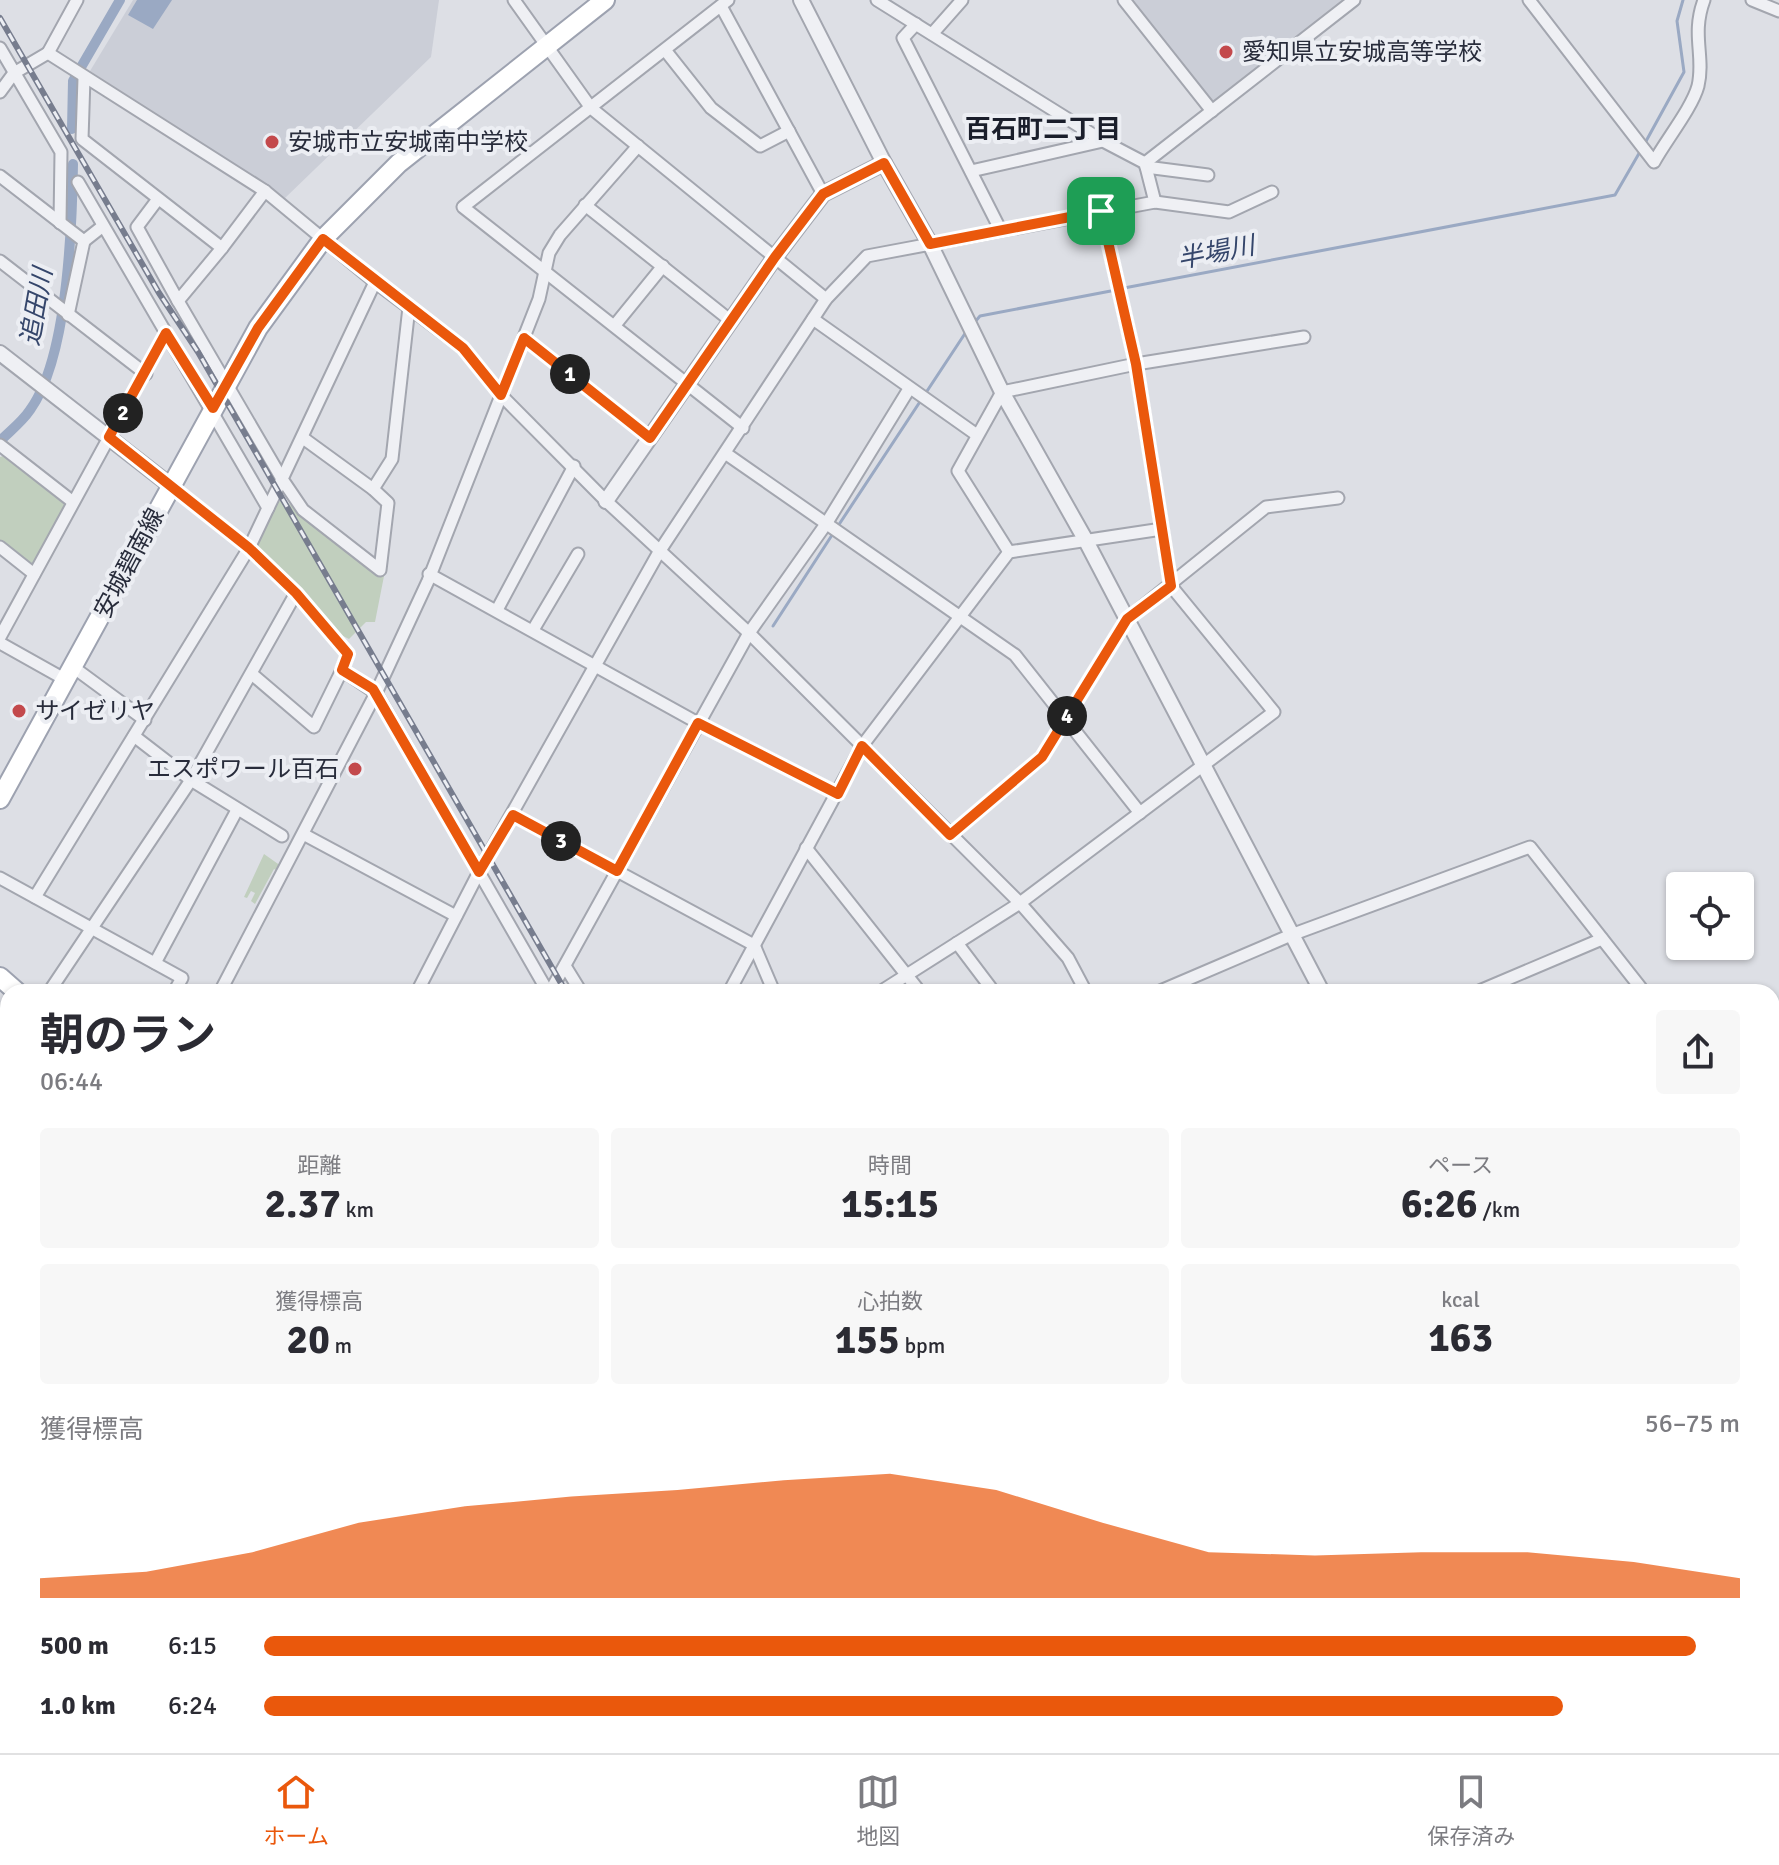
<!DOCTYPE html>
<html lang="ja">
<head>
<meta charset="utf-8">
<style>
	body { margin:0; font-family:Signika,"Noto Sans JP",sans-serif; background:#f7f7f7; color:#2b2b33; height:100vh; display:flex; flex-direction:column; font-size:30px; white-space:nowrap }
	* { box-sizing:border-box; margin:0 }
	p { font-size:26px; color:#7c7c81 }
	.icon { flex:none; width:44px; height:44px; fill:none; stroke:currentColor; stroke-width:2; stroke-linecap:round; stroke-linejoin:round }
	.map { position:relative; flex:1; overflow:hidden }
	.panel { position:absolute; left:0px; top:984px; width:1780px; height:770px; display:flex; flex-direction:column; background:#fff; border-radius:24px 24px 0 0; box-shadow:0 2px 6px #0004 }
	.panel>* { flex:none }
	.buttons { position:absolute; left:1666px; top:872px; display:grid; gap:16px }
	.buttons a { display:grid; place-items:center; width:88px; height:88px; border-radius:8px; background:#fff; box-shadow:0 2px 6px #0004; font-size:40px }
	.pin { position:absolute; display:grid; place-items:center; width:68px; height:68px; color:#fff; margin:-34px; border-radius:16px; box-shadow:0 4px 12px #0006 }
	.km { position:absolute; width:40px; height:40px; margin:-20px; border-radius:50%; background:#222; color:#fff; font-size:22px; line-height:40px; text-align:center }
	.round { display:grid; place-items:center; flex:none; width:84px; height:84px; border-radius:8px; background:#f7f7f7 }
	.head { display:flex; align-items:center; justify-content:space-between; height:136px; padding:0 40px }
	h1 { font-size:44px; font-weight:700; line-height:60px }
	.stats { display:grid; grid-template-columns:repeat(3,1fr); gap:12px; height:136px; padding:8px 40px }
	.stats div { display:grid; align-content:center; border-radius:8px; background:#f7f7f7; text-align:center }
	.stats b { font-size:40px; font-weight:700 }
	.stats small { font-size:22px; font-weight:400 }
	.stats p { font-size:22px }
	.chart { height:224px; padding:16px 40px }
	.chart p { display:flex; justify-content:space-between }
	.chart svg { width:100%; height:144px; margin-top:8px; fill:#ea580c; opacity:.7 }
	ul { padding:0 40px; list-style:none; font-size:26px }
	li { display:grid; grid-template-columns:128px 96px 1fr; align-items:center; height:60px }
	li i { height:20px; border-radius:10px; background:#ea580c }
	.dock { display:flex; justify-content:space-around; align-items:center; height:112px; border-top:2px solid #e1e1e2; background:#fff; font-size:22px; color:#7c7c81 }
	.dock a { display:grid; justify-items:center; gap:4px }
	.dock .selected { color:#ea580c }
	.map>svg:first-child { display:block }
	.built { fill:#cbced7 }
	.green { fill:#c1cfbe }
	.water { fill:#9aa9c3 }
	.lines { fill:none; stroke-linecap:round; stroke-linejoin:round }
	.stream { stroke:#9aa9c3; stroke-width:3 }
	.canal { stroke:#9aa9c3; stroke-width:10 }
	.river { stroke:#9aa9c3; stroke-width:18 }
	.pedestrian-casing { stroke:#a3a6af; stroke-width:12 }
	.minor-casing { stroke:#a3a6af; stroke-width:15 }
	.tertiary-casing { stroke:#a3a6af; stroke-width:18 }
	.primary-casing { stroke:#9da2b0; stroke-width:22 }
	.pedestrian { stroke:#eff0f4; stroke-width:8 }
	.minor { stroke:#eff0f4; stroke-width:11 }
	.tertiary { stroke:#eff0f4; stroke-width:14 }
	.secondary { stroke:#fff; stroke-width:16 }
	.primary { stroke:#fff; stroke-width:18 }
	.rail-casing { stroke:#777d8e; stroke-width:6 }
	.rail { stroke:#eceef3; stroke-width:3; stroke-dasharray:9; stroke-linecap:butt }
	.route-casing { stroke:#fff; stroke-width:16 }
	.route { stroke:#ea580c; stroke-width:10 }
	.poi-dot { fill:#c3494c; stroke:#eceef3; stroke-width:3 }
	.labels { text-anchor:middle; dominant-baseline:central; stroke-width:8; stroke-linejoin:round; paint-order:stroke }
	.poi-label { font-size:24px; fill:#282c3b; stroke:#eceef3; text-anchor:start }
	.street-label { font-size:24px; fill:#282c3b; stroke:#eceef3 }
	.neighbourhood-label { font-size:26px; font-weight:bold; fill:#1a1e2b; stroke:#eceef3 }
	.water-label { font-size:26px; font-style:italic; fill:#35466b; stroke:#eceef3 }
</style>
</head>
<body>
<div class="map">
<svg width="1779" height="1753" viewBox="0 0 1779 1753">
	<rect width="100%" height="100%" fill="#dddfe5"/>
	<g class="built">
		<polygon points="133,0 439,0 431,57 285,198 90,71"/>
		<polygon points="1129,0 1349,0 1215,104"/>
	</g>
	<g class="green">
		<polygon points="6,455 64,501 65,506 34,564 28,564 0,542 0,457"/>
		<polygon points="284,500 384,576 375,622 366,622 349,639 335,632 256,547 277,502"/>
		<polygon points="264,854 281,866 278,871 274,869 255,904 251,901 255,893 251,891 247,898 244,897"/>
		<polygon points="1037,1746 1102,1746 1099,1753 1042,1753"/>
	</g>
	<polygon class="water" points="137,0 172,0 153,29 128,15"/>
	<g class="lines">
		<g class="stream">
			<polyline points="1645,143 1684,72 1677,21 1683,0"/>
			<polyline points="1124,288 1615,195 1641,150"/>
			<polyline points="974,323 980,316 1116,290"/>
			<polyline points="838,526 966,332"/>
			<polyline points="773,626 834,532"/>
		</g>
		<g class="canal">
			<polyline points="72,129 73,81 120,0"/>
			<path d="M0,441C10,431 22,422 30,410C68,358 72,228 73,164"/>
		</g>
		<g class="river">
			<polyline points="1772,1449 1779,1448"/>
			<polyline points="926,1753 931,1746"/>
		</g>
		<defs>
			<polyline id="pedestrian" points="1772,1050 1779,1049"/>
			<g id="minor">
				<polyline points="514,0 591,108 826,299"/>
				<polyline points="728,0 463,207 743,428"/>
				<polyline points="877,0 1103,141 1145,163 1155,202"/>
				<polyline points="1124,0 1212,111"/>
				<path d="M1529,0L1654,162C1666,140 1692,108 1698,86C1705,56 1691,35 1704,0"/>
				<polyline points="1752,0 1779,11"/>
				<polyline points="721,6 823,194"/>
				<polyline points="916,24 903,38 1000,229"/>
				<polyline points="932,34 962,0"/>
				<polyline points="0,48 61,152 60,223"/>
				<polyline points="665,50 711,108 760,146 789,131"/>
				<polyline points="48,53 77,0"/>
				<polyline points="84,78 82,139 222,248 178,301 137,227 158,199"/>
				<polyline points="0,92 14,73 48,53 265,191 375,282 463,348 501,395 606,501 749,633 1020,903 1068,958 1086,992"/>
				<polyline points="1145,163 1354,0"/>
				<polyline points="1146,167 1208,175"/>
				<polyline points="971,171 1103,141"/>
				<polyline points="0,176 84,241 68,315"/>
				<polyline points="585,205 731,321"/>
				<polyline points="84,241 103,226"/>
				<polyline points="222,248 265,191"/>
				<polyline points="0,261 146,374"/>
				<polyline points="375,282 282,479 303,510 380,570 388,503 373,489 392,459 409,307"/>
				<polyline points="178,301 282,479 268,508"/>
				<polyline points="813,319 977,435"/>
				<polyline points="615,325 663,266"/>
				<polyline points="524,338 650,438"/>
				<polyline points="303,438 373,489"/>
				<polyline points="0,445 73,502"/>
				<polyline points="725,453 1015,655 1140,813"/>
				<polyline points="0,547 34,574"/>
				<polyline points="1009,552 958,471 1002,392 1136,364 1304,337"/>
				<polyline points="429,574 698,723 838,794"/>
				<polyline points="296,593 348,654 342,670 376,693 548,992"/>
				<polyline points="497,610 574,466"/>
				<polyline points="533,630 578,554"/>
				<polyline points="0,637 166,333"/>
				<polyline points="0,643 66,680"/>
				<polyline points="73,667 145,720"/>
				<polyline points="253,675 314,727 342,670"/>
				<polyline points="134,736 191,780 282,836"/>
				<polyline points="513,815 754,945 774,992"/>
				<polyline points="303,834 456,916"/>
				<polyline points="950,835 1042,757 1127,619 1266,507 1338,498"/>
				<polyline points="806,848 920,992"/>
				<polyline points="0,878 182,978 174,992"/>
				<polyline points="35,897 249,548 268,508 78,182"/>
				<polyline points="957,943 994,992"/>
				<polyline points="155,963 237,810"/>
				<polyline points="565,966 581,992"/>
				<polyline points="49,992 191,780 296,593 249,548 171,486"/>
				<polyline points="220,992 376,693 428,581 539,299 549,253 560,235 638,146"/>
				<polyline points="417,992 479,872 659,552 826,299 867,256 1155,202 1229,212 1272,192"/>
				<polyline points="550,992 749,633 826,524 909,389"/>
				<polyline points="729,992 862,746 1009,552 1162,529"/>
				<polyline points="880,992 1020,903 1274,712 1171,586 1136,364 1101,211"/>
				<polyline points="1158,992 1291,935 1530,847 1644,992"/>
				<polyline points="1477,992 1602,939"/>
				<polyline points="1772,1042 1779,1041"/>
				<polyline points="0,1048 8,1039"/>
				<polyline points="1772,1065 1779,1063"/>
				<polyline points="0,1091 8,1099"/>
				<polyline points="1772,1177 1779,1176"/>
				<polyline points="0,1191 8,1198"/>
				<polyline points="0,1309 8,1295"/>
				<polyline points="0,1378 8,1363"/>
				<polyline points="0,1432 8,1432"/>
				<polyline points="0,1559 8,1570"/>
				<polyline points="1772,1691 1779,1690"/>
				<polyline points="1772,1743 1779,1747"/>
				<polyline points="109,1746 114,1753"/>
				<polyline points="290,1746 294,1753"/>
				<polyline points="476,1746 480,1753"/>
				<polyline points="821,1746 825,1753"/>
				<polyline points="973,1746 977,1753"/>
				<polyline points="1028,1746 1033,1753"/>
				<polyline points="1117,1748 1129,1753"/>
				<polyline points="80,1753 89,1746"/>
				<polyline points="915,1753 920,1746"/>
				<polyline points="940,1753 946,1746"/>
				<polyline points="1518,1753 1520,1746"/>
				<polyline points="1589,1753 1590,1746"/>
			</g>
			<g id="tertiary">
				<polyline points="801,0 884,163 930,244 1002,392 1085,539 1322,992"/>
				<polyline points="0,353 171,486"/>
				<polyline points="606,501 775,257 823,194 884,163"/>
				<polyline points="1718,1746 1721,1753"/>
				<polyline points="327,1753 334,1746"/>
			</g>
			<g id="primary">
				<polyline points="0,799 258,328 323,239 399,163 605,0"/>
				<polyline points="0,977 17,992"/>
				<polyline points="668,1746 672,1753"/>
			</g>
		</defs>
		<use href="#pedestrian" class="pedestrian-casing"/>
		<use href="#minor" class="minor-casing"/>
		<use href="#tertiary" class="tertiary-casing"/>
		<use href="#primary" class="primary-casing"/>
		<use href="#pedestrian" class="pedestrian"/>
		<use href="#minor" class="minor"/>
		<use href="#tertiary" class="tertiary"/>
		<polyline class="secondary" points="1772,1303 1779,1302"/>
		<use href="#primary" class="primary"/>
		<defs>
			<g id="rail">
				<polyline points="0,18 159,293 198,352 566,992"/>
				<polyline points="1005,1746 1009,1753"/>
			</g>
		</defs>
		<use href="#rail" class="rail-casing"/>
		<use href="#rail" class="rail"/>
	</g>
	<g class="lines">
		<defs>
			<polygon id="route" points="884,163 930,244 1101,211 1136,364 1171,586 1127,619 1042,757 950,835 862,746 838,794 698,723 617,871 513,815 479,872 373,689 342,670 348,654 296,593 249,548 109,437 166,333 213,408 258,328 323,239 463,348 501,395 524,338 650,438 775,257 823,194"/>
		</defs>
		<use href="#route" class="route-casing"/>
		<use href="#route" class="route"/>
	</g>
	<g class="poi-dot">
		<circle cx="1226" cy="52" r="8"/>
		<circle cx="272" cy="142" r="8"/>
		<circle cx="19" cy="711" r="8"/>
		<circle cx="355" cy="769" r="8"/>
	</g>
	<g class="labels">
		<g class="poi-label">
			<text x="1242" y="52">愛知県立安城高等学校</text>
			<text x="288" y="142">安城市立安城南中学校</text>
			<text x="35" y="711">サイゼリヤ</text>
			<text x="339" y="769" text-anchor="end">エスポワール百石</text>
		</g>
		<g class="street-label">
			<text transform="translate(129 563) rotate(-62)">安城碧南線</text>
		</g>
		<g class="neighbourhood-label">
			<text x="1043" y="130">百石町二丁目</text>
		</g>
		<g class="water-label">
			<text transform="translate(1216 253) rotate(-11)">半場川</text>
			<text transform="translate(37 307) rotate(-80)">追田川</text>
		</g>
	</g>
</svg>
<div class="buttons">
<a><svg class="icon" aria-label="locate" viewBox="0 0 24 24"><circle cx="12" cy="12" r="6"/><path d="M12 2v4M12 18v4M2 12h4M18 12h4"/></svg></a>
</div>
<div class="pin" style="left:1101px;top:211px;background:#1e9e55"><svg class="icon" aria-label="arrive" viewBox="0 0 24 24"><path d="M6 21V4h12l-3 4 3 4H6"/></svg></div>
<b class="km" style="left:570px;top:374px">1</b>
<b class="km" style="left:123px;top:413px">2</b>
<b class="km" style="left:561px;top:841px">3</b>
<b class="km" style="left:1067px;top:716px">4</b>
<section class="panel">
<div class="head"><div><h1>朝のラン</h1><p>06:44</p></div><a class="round"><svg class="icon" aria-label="share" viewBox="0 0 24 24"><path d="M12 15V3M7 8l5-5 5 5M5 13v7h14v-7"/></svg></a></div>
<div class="stats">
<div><p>距離</p><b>2.37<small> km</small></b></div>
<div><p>時間</p><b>15:15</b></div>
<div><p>ペース</p><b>6:26<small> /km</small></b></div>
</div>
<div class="stats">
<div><p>獲得標高</p><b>20<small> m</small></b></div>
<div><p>心拍数</p><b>155<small> bpm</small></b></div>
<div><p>kcal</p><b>163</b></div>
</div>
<div class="chart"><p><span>獲得標高</span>56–75 m</p>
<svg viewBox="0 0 160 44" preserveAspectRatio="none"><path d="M0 44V38L10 36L20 30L30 21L40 16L50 13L60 11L70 8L80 6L90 11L100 21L110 30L120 31L130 30L140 30L150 33L160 38V44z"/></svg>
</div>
<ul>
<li><b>500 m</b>6:15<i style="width:97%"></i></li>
<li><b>1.0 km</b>6:24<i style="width:88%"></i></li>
</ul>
</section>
</div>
<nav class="dock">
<a class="selected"><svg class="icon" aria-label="home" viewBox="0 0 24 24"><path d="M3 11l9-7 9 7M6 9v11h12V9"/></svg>ホーム</a>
<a><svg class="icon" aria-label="map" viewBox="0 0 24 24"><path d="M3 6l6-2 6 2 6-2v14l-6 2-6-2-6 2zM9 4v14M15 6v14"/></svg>地図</a>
<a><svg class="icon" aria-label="saved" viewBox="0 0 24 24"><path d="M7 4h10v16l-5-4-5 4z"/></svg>保存済み</a>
</nav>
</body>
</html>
